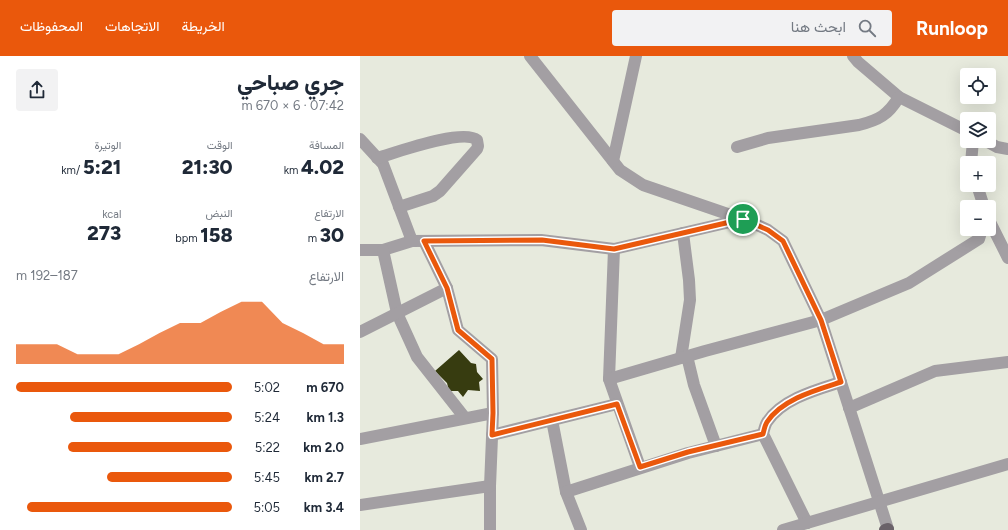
<!DOCTYPE html>
<html lang="ar">
<head>
<meta charset="utf-8">
<style>
	body { margin:0; font-family:Figtree,Vazirmatn,sans-serif; background:#f2f2f3; color:#1f2937; direction:rtl; height:100vh; display:flex; flex-direction:column; font-size:15px; white-space:nowrap }
	* { box-sizing:border-box; margin:0 }
	p { font-size:13px; color:#747a83 }
	.icon { flex:none; width:22px; height:22px; fill:none; stroke:currentColor; stroke-width:2; stroke-linecap:round; stroke-linejoin:round }
	.map { position:relative; flex:1; overflow:hidden; direction:ltr }
	.details { display:flex; flex-direction:column; background:#fff; width:360px }
	.details>* { flex:none }
	.buttons { position:absolute; left:600px; top:12px; display:grid; gap:8px }
	.buttons a { display:grid; place-items:center; width:36px; height:36px; border-radius:4px; background:#fff; box-shadow:0 4px 16px #0002; font-size:20px }
	.pin { position:absolute; display:grid; place-items:center; width:34px; height:34px; color:#fff; margin:-17px; border:2px solid #fff; border-radius:50%; box-shadow:0 1px 4px #0007 }
	.round { display:grid; place-items:center; flex:none; width:42px; height:42px; border-radius:4px; background:#f2f2f3 }
	.summary { display:flex; align-items:center; justify-content:space-between; height:68px; padding:0 16px }
	h1 { font-size:22px; font-weight:800; line-height:30px }
	.figures { display:grid; grid-template-columns:repeat(3,1fr); gap:6px; height:68px; padding:4px 16px }
	.figures div { display:grid; align-content:center }
	.figures b { font-size:20px; font-weight:800 }
	.figures small { font-size:11px; font-weight:400 }
	.figures p { font-size:11px }
	.chart { height:112px; padding:8px 16px }
	.chart p { display:flex; justify-content:space-between }
	.chart svg { width:100%; height:72px; margin-top:4px; fill:#ea580c; opacity:.7 }
	ul { padding:0 16px; list-style:none; font-size:13px }
	li { display:grid; grid-template-columns:64px 48px 1fr; align-items:center; height:30px }
	li i { height:10px; border-radius:5px; background:#ea580c }
	header { display:flex; align-items:center; gap:24px; box-sizing:border-box; height:56px; padding:0 20px; background:#ea580c; color:#fff }
	header strong { font-size:19px }
	nav { display:flex; gap:22px; margin-inline-start:auto; font-size:14px }
	.search { width:280px; height:36px; background:#f2f2f3; display:flex; align-items:center; gap:10px; box-sizing:border-box; padding:0 14px; border-radius:4px; color:#747a83; font-size:15px }
	main { display:flex; flex:1; min-height:0 }
	.map>svg:first-child { display:block }
	.building { fill:#373c10 }
	.lines { fill:none; stroke-linecap:round; stroke-linejoin:round }
	.street { stroke:#a39fa3; stroke-width:12 }
	.primary { stroke:#6a6269; stroke-width:12 }
	.route-casing { stroke:#fff; stroke-width:8 }
	.route { stroke:#ea580c; stroke-width:5 }
</style>
</head>
<body>
<header>
<strong>Runloop</strong>
<div class="search"><svg class="icon" aria-label="search" viewBox="0 0 24 24"><circle cx="10" cy="10" r="6"/><path d="M15 15l6 6"/></svg>ابحث هنا</div>
<nav><a>الخريطة</a><a>الاتجاهات</a><a>المحفوظات</a></nav>
</header>
<main>
<div class="map">
<svg width="648" height="474" viewBox="0 0 648 474">
	<rect width="100%" height="100%" fill="#e7eadd"/>
	<polygon class="building" points="99,294 111,307 116,308 117,316 123,323 119,326 120,335 108,334 103,341 98,335 89,335 87,327 75,315"/>
	<g class="lines">
		<g class="street">
			<polyline points="170,0 260,114 283,129 391,166 408,174 423,185 461,264 528,473"/>
			<polyline points="493,0 498,6 539,41 607,75"/>
			<polyline points="0,83 23,108 52,185"/>
			<polyline points="626,85 637,91 648,93"/>
			<path d="M377,91L408,82L499,69C519,64 528,59 539,41"/>
			<path d="M17,102C35,97 103,72 117,84L118,90L117,93L80,135L73,140L39,151"/>
			<polyline points="253,105 276,0"/>
			<polyline points="611,107 613,85"/>
			<polyline points="617,129 624,151"/>
			<polyline points="629,164 648,202"/>
			<polyline points="64,185 87,232 98,274 132,303 133,357 130,430 130,474"/>
			<polyline points="254,193 249,323 280,411"/>
			<polyline points="0,194 23,194 52,185 181,184 254,193 383,163"/>
			<polyline points="23,194 37,257 57,301 105,362"/>
			<polyline points="0,276 87,232"/>
			<polyline points="327,300 334,329 356,390"/>
			<polyline points="321,302 330,244 329,224 323,177"/>
			<polyline points="249,323 345,295 461,264 549,227 619,183 622,173"/>
			<polyline points="489,352 575,315 648,306"/>
			<polyline points="192,364 206,436 221,474"/>
			<polyline points="132,379 257,348"/>
			<polyline points="0,383 133,357"/>
			<polyline points="206,436 328,397 403,378"/>
			<polyline points="0,449 130,430"/>
			<path d="M447,467L403,378C404,374 405,369 407,366C422,343 456,334 481,326"/>
			<polyline points="423,474 648,408"/>
		</g>
		<polyline class="primary" points="525,474 528,473"/>
	</g>
	<g class="lines">
		<defs>
			<path id="route" d="M383,163L408,174L423,185L461,264L481,326C456,334 422,343 407,366C405,369 404,374 403,378L328,396L280,411L257,348L132,379L133,357L132,303L98,274L87,232L64,185L182,184L254,193Z"/>
		</defs>
		<use href="#route" class="route-casing"/>
		<use href="#route" class="route"/>
	</g>
</svg>
<div class="buttons">
<a><svg class="icon" aria-label="locate" viewBox="0 0 24 24"><circle cx="12" cy="12" r="6"/><path d="M12 2v4M12 18v4M2 12h4M18 12h4"/></svg></a>
<a><svg class="icon" aria-label="layers" viewBox="0 0 24 24"><path d="M12 4l9 5-9 5-9-5zM3 14l9 5 9-5"/></svg></a>
<a>+</a>
<a>−</a>
</div>
<div class="pin" style="left:383px;top:163px;background:#1e9e55"><svg class="icon" aria-label="arrive" viewBox="0 0 24 24"><path d="M6 21V4h12l-3 4 3 4H6"/></svg></div>
</div>
<section class="details">
<div class="summary"><div><h1>جري صباحي</h1><p>07:42 · 6 × 670 m</p></div><a class="round"><svg class="icon" aria-label="share" viewBox="0 0 24 24"><path d="M12 15V3M7 8l5-5 5 5M5 13v7h14v-7"/></svg></a></div>
<div class="figures">
<div><p>المسافة</p><b>4.02<small> km</small></b></div>
<div><p>الوقت</p><b>21:30</b></div>
<div><p>الوتيرة</p><b>5:21<small> /km</small></b></div>
</div>
<div class="figures">
<div><p>الارتفاع</p><b>30<small> m</small></b></div>
<div><p>النبض</p><b>158<small> bpm</small></b></div>
<div><p>kcal</p><b>273</b></div>
</div>
<div class="chart"><p><span>الارتفاع</span>187–192 m</p>
<svg viewBox="0 0 160 44" preserveAspectRatio="none"><path d="M0 44V32L10 32L20 32L30 38L40 38L50 38L60 32L70 25L80 19L90 19L100 12L110 6L120 6L130 19L140 25L150 32L160 32V44z"/></svg>
</div>
<ul>
<li><b>670 m</b>5:02<i style="width:100%"></i></li>
<li><b>1.3 km</b>5:24<i style="width:75%"></i></li>
<li><b>2.0 km</b>5:22<i style="width:76%"></i></li>
<li><b>2.7 km</b>5:45<i style="width:58%"></i></li>
<li><b>3.4 km</b>5:05<i style="width:95%"></i></li>
</ul>
</section>
</main>
</body>
</html>
